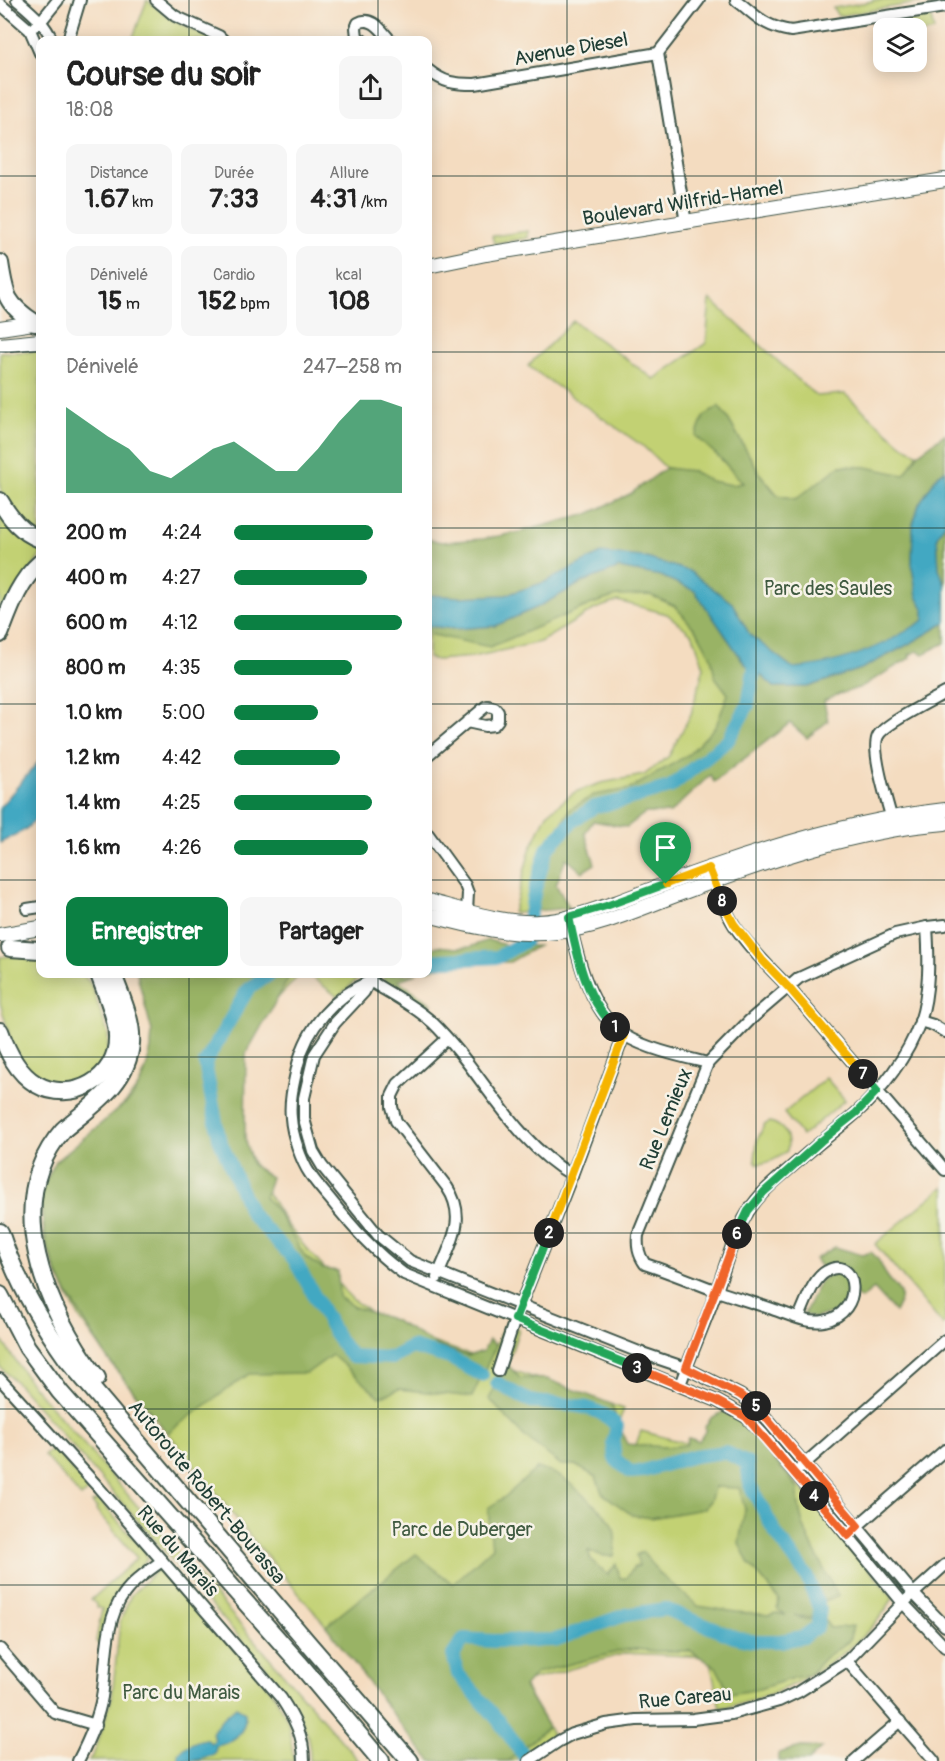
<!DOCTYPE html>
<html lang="fr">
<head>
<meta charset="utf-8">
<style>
	body { margin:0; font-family:Pangolin,sans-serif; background:#f6f6f6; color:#222; height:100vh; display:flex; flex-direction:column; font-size:22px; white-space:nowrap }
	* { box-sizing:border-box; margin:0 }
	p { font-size:20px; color:#767676 }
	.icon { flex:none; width:33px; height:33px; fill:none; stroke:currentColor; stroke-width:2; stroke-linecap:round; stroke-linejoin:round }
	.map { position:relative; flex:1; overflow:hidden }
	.details { position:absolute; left:36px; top:36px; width:396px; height:942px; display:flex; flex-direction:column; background:#fff; border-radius:12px; box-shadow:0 3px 15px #0003 }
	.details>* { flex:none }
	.tools { position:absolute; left:873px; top:18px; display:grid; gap:12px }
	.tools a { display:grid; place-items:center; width:54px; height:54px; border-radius:12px; background:#fff; box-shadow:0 3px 15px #0003; font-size:30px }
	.pin { position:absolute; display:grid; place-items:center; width:51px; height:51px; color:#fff; margin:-62px -26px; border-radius:50% 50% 50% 0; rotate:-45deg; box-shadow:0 0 6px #0007 }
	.pin .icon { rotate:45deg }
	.km { position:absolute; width:30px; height:30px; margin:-15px; border-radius:50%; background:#222; color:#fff; font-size:16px; line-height:30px; text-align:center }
	.round { display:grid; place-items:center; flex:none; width:63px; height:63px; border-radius:12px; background:#f6f6f6 }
	.head { display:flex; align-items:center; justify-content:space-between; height:102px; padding:0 30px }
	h1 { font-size:33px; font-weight:700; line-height:45px }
	.figures { display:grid; grid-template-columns:repeat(3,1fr); gap:9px; height:102px; padding:6px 30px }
	.figures div { display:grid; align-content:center; border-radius:12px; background:#f6f6f6; text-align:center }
	.figures b { font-size:26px; font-weight:700 }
	.figures small { font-size:16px; font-weight:400 }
	.figures p { font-size:16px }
	.chart { height:168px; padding:12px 30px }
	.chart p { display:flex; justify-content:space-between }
	.chart svg { width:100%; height:108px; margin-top:6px; fill:#0b8043; opacity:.7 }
	.cta { display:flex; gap:12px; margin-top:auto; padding:12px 30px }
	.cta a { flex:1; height:69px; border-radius:12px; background:#0b8043; color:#fff; font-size:24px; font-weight:700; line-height:69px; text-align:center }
	.cta a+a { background:#f6f6f6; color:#222 }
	ul { padding:0 30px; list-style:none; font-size:20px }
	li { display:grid; grid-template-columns:96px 72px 1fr; align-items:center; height:45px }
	li i { height:15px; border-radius:8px; background:#0b8043 }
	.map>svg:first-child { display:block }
	.green { fill:#c2d173; stroke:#708754; stroke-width:1.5; fill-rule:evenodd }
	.forest { fill:#99b365; stroke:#5c784c; stroke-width:1.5 }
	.water { fill:#42a8c2; stroke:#30727b; stroke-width:1.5 }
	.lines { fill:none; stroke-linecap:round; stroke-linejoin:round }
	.river { stroke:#42a8c2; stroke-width:14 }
	.minor-casing { stroke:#3f5549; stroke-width:14 }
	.major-casing { stroke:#3f5549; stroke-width:16 }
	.highway-casing { stroke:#3f5549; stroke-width:20 }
	.minor { stroke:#fff; stroke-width:10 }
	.major { stroke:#fff; stroke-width:14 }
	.highway { stroke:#fff; stroke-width:16 }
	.split-1-casing { stroke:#fff; stroke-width:12 }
	.split-2-casing { stroke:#fff; stroke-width:12 }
	.split-3-casing { stroke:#fff; stroke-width:12 }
	.split-4-casing { stroke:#fff; stroke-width:12 }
	.split-5-casing { stroke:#fff; stroke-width:12 }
	.split-6-casing { stroke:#fff; stroke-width:12 }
	.split-7-casing { stroke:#fff; stroke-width:12 }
	.split-8-casing { stroke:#fff; stroke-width:12 }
	.split-9-casing { stroke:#fff; stroke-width:12 }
	.split-1 { stroke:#22a559; stroke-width:8 }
	.split-2 { stroke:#f5b400; stroke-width:8 }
	.split-3 { stroke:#22a559; stroke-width:8 }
	.split-4 { stroke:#f0652b; stroke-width:8 }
	.split-5 { stroke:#f0652b; stroke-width:8 }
	.split-6 { stroke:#f0652b; stroke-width:8 }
	.split-7 { stroke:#22a559; stroke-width:8 }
	.split-8 { stroke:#f5b400; stroke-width:8 }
	.split-9 { stroke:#f5b400; stroke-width:8 }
	.grid { fill:none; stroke:#1f3d34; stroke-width:1.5; stroke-opacity:0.55 }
	.labels { text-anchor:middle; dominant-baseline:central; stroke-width:5; stroke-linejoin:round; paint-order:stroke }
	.street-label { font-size:20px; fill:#1f3d34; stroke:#f7f3e8 }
	.park-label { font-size:20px; fill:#405b41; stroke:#f7f3e8 }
</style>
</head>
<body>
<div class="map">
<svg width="945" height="1761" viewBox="0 0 945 1761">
	<rect width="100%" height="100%" fill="#f7f3e8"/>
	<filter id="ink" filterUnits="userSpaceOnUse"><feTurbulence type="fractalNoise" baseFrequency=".0167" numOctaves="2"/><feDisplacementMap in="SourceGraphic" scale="12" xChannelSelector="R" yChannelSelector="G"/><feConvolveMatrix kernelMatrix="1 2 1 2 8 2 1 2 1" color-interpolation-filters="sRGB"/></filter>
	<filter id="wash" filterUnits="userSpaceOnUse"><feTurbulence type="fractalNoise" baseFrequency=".008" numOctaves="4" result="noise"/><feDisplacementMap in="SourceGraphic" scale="24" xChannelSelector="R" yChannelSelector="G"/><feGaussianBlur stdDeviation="1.35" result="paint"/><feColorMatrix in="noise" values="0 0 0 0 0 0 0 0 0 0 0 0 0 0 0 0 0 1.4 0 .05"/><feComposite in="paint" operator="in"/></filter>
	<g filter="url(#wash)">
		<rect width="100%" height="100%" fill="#f4dcc0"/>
		<g class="green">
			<polygon points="147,0 167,16 189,29 211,37 215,40 132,40"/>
			<polygon points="873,0 922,0 922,2 838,16 833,8 873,1"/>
			<polygon points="929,16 931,17 934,31 920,34 920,32 917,32 916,28 910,28 908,19"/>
			<polygon points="528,231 528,238 494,243 492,236"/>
			<path d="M710,299L816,396L845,394L902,445L918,454L945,434V621L689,572L428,597V544L440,546L517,536L641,499L673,469L666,468L644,447L528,366L573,321L654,379L706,343ZM719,407L727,418L760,474L778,495L797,499L840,466L860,467L792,504L738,484L743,483L721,459Z"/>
			<path d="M40,350V535C25,528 6,503 0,487V352H27Z"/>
			<polygon points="0,508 40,543 40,556 0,618"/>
			<polygon points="662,572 756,669 730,742 597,810 540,890 537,912 513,913 530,850 547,814 575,792 601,783 644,775 669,756 691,714 704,667 693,635 667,614 618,601 595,609 540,642 473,657 437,660 428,658 428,623"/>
			<polygon points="23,955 40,956 40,974 82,974 90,983 95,996 108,1034 108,1049 97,1073 76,1084 47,1083 25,1066 12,1044 0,1003 0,957"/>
			<path d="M137,974H300L278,998L244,1049V1141L261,1182L286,1223L305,1247L352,1299L374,1315L423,1339L489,1361L504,1325L519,1329L506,1368L624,1409L617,1426L627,1469L641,1431L704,1448L740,1419L795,1481L893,1598C860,1655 783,1698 720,1708L709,1657L626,1653L528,1681L523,1684L552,1734L513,1761H433L332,1633L251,1537L189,1459L117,1371L80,1319L57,1275L44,1238L42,1207L59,1161L128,1100L139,1085L147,1066L151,1049L152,1031Z"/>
			<polygon points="308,974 363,974 338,997"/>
			<polygon points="826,1078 845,1100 802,1136 784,1113"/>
			<path d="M770,1122C784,1126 790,1136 787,1151C779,1158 769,1163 758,1164L755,1160L757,1141L764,1125Z"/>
			<polygon points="943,1187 945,1190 945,1323 943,1325 875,1244"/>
			<path d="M0,1338L29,1381L359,1761H310C311,1731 298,1709 281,1685L19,1385L0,1367Z"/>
			<polygon points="49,1451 57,1452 90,1490 81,1497 44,1455"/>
			<path d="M99,1500L144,1550L148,1558C141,1567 131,1574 124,1582C109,1600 105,1620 101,1642L98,1644L96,1641L102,1609L96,1607V1604L91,1600L137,1558L96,1510L97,1508L92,1503Z"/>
			<polygon points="158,1569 235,1650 274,1694 288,1721 294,1761 89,1761 96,1749 112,1697 120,1622 131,1595"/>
		</g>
		<g class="forest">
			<path d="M719,407L727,417L760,474L777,495L796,499L840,466L866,467L904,475L918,454L945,434V470L938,475L919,504L913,524L912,567L917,596L924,611V620C894,640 857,659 821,666C812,667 802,667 793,668L750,635L732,603L689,571L643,557L545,582L506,595L460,597L428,595V539L441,542L483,539L520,532L588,514L630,494L666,468L693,471L711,481L732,485L743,483L721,459L696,436L704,416Z"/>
			<polygon points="945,523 945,586 939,568 937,537"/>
			<polygon points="619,568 661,576 695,591 745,664 762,676 774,687 808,687 861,669 911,643 945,623 945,643 923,654 917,651 909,655 910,658 861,687 837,695 824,701 828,721 807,738 790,723 714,782 710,775 670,813 645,813 627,827 593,821 585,833 595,864 582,872 566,858 556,885 570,908 524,912 538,865 570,809 594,795 630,789 688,755 716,726 728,694 715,677 711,657 698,633 675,606 650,595 617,596 592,604 490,647 428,634 428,626 455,629 495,626 538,607 583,582"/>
			<polygon points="488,940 509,946 538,946 510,962 470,963 438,967 428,970 428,951 437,946 456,948 470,947"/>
			<polygon points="137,974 291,974 246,1054 245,1137 252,1165 271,1177 265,1197 277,1211 306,1258 323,1269 338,1271 339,1297 354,1307 394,1320 440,1347 468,1356 483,1351 489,1340 496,1346 472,1397 399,1389 380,1397 332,1355 307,1373 249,1374 167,1433 107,1358 63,1286 47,1247 39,1194 56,1161 132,1098 144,1076 151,1049 152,1031"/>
			<polygon points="383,975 417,974 398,980 432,1004 424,1007 384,983"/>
			<path d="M835,1247L862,1255L871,1252C880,1260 880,1263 885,1273C895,1290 908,1289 895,1312L874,1289L861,1299L856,1295L846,1267L823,1270L815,1259Z"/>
			<polygon points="834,1272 846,1276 850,1293 839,1311 814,1318 804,1314 821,1280"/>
			<path d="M507,1364L520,1378L547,1379L611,1404L627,1444L665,1447L686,1445L688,1438L699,1441L706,1430L705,1427L711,1418L726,1410L740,1419L798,1488C796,1527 822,1563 838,1596L822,1602L825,1618L794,1616L805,1619H824L830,1628L853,1626L849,1641L825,1658L809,1675L793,1678L759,1689L730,1694L716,1667L691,1651H655L636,1649L625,1650L536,1673L524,1687L548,1727L508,1761H431L399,1723L326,1626L416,1554L453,1584L492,1548L488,1508L506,1496L537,1468C545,1471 556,1473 563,1478C570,1483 610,1518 612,1523C616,1531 616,1548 614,1556H604L588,1551L591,1560L608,1575L616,1564L620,1578H626L634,1567L639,1566L636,1555L643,1552L660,1574L698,1606L736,1612L769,1615L776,1613L786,1615L777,1609L779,1599L748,1562L739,1543L745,1509L739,1488L715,1487L710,1501L703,1509L651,1518L632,1515L602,1493L596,1477L575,1465H561L524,1436L489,1399Z"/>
			<polygon points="801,1747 822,1748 808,1761 779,1761 779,1753"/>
		</g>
		<g class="water">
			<path d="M945,470V523L937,537L939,568L945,586V623L911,643L861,669L807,687H774L762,676L745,664L695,591L661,576L619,568L583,582L538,607L495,626L455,629L428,626V595L460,597L506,595L545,582L601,553L643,557L689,571L732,603L750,635L793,668C840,665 885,646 924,620V611L917,596L912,567L913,524L919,504L938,475Z"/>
			<polygon points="40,760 40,815 25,830 0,843 0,807"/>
			<path d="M236,1707L245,1712C247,1733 234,1742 216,1746L215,1753C203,1761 193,1761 179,1760L178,1753C185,1747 196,1740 206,1739L211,1743L215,1740L212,1733L219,1722Z"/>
		</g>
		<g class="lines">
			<g class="river">
				<polyline points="428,961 498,957 525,941 535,889 547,849 574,820 594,807 621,801 670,787 728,740 748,705 757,653"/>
				<polyline points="270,974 248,989 205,1063 219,1138 251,1214 294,1259 337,1337 351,1356 392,1358 412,1347 450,1358 482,1375"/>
				<path d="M497,1383C509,1389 523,1400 535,1402C565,1406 595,1401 617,1426L613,1443L615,1459L630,1472L643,1471L694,1456L725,1452L747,1463L750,1485L775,1532L806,1575L820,1610L817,1627L803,1637L780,1641H751L734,1637L665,1609L625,1615L555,1640L493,1641L464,1639L453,1655L458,1674L498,1720L528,1761"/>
			</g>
		</g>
	</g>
	<g filter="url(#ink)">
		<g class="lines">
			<defs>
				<g id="minor">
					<path d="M17,0C31,12 45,23 52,40"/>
					<polyline points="156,0 175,16 219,36 223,40"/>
					<path d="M736,0C757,16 764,27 791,31L945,7"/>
					<polyline points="0,4 30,30 40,53"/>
					<polyline points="35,26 41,21 58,0"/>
					<polyline points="68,40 80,0"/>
					<path d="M362,40L357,37L356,28L358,23C372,15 382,31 390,40"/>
					<polyline points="658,53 686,223"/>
					<path d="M428,70C444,83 454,84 475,84L658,53L699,0"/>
					<polyline points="428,755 485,707 488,706 495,708 498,712 498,720 494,725 485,726 467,722"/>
					<path d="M893,824C889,807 870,750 878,736C884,724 931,701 945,693"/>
					<polyline points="428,834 465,885 468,893 467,911"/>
					<path d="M711,874C718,891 724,909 734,925C749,948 770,968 789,988L945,1170"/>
					<polyline points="27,909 40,907"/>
					<path d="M570,924C578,960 591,1013 624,1035C646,1049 683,1057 708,1063"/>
					<polyline points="373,974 364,992 335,1023 314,1055 304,1098 304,1119 313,1151 322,1166 378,1235 410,1261 639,1352 686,1368 740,1395 757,1407 913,1593 945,1626"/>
					<path d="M370,981C335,996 307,1027 298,1064C294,1082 289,1100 291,1118C292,1134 301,1161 310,1174C316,1183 323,1191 330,1199C353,1228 374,1252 404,1274L717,1401L746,1417L762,1433L903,1603L945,1647"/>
					<path d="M370,981C391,994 413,1005 432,1022C481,1069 511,1140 572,1175"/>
					<polyline points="920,1021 933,1025 945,1032"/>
					<path d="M437,1278C449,1245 469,1220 447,1187L396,1121L392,1107V1096L398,1084L447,1039"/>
					<path d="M799,1317C806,1303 812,1279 827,1271C857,1254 866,1313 824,1321C808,1324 790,1315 775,1310C755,1303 734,1297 714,1290C691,1281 669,1272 645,1264C638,1254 637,1246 638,1235L708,1063L750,1020L799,978L895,934L927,927L945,925"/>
					<polyline points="498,1371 515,1319 572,1175 624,1035"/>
					<path d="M0,1379L99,1488L281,1698C294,1718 304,1736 304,1761"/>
					<path d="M680,1385C691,1354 705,1323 716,1292C726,1265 733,1236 748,1212C761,1190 784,1174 803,1157C820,1142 838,1129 855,1114C882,1090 908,1056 920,1022C930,992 929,957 927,927"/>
					<polyline points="801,1467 945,1340"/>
					<polyline points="854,1529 945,1450"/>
					<polyline points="0,1649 55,1713 96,1725"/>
					<polyline points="847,1661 934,1761"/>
					<path d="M78,1761C89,1740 98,1720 102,1697C107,1665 104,1620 124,1594C133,1581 148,1571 162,1561"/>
					<polyline points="529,1761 559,1741 572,1734 606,1724 636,1720 693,1719 731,1714 779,1701 798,1692 847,1661 903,1603 945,1565"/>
					<polyline points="854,1761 900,1721"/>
				</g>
				<g id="major">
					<polyline points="428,266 486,254 945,180"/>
					<polyline points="0,328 40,322"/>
					<polyline points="0,345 40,341"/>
					<path d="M428,901C463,910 502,924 539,922C566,921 592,911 618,902C648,891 677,879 707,869C784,842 864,819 945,810"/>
					<path d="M428,915C470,926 513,937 557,932C602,927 645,906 687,891C769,860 857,830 945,823"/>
					<polyline points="0,935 40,928"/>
				</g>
				<g id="highway">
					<path d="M0,263C5,296 6,304 35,323"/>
					<path d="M0,501C10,518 21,532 40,539"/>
					<path d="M0,634C10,608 19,581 40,563"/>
					<polyline points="10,948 40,950"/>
					<path d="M0,1031C7,1051 17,1073 36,1084C72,1105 119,1078 117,1036C117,1017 105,992 99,974"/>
					<path d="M0,1232C15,1278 39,1320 67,1359L308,1643L410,1761"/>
					<polyline points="0,1295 27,1347 60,1392 299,1663 381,1761"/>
					<path d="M97,1378C46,1309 0,1202 63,1130C91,1106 128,1084 131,1043C133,1020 120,995 113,974"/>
				</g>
			</defs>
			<use href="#minor" class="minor-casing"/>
			<use href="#major" class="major-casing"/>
			<use href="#highway" class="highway-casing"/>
			<use href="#minor" class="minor"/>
			<use href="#major" class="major"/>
			<use href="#highway" class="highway"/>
		</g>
	</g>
	<g class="lines" filter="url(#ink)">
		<defs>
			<path id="split-1" d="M615,1027C585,1000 577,955 569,917L606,906L666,884"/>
			<polyline id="split-2" points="549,1233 624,1035 615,1027"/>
			<polyline id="split-3" points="549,1233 515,1319 637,1368"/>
			<polyline id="split-4" points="637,1368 717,1401 746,1417 814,1496"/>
			<polyline id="split-5" points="756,1406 858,1526 848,1536 814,1496"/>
			<polyline id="split-6" points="737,1234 686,1368 740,1395 756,1406"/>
			<polyline id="split-7" points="737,1234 748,1211 764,1192 821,1141 856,1113 877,1091 863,1074"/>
			<polyline id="split-8" points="722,901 734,924 762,960 789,988 863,1074"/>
			<polyline id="split-9" points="666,884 709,868 722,901"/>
		</defs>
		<use href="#split-1" class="split-1-casing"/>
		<use href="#split-2" class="split-2-casing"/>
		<use href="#split-3" class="split-3-casing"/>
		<use href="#split-4" class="split-4-casing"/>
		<use href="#split-5" class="split-5-casing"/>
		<use href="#split-6" class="split-6-casing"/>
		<use href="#split-7" class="split-7-casing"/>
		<use href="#split-8" class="split-8-casing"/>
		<use href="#split-9" class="split-9-casing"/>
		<use href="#split-1" class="split-1"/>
		<use href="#split-2" class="split-2"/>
		<use href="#split-3" class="split-3"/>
		<use href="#split-4" class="split-4"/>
		<use href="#split-5" class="split-5"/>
		<use href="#split-6" class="split-6"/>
		<use href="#split-7" class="split-7"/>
		<use href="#split-8" class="split-8"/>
		<use href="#split-9" class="split-9"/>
	</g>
	<path class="grid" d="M189,0V40M378,0V40M567,0V1761M756,0V1761M0,176H40M428,176H945M0,352H40M428,352H945M0,528H40M428,528H945M0,704H40M428,704H945M0,880H40M428,880H945M189,974V1761M378,974V1761M0,1057H945M0,1233H945M0,1409H945M0,1585H945"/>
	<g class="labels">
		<g class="street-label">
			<text transform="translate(571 49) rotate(-10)">Avenue Diesel</text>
			<text transform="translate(683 203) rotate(-9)">Boulevard Wilfrid-Hamel</text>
			<text transform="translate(666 1119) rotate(-68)">Rue Lemieux</text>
			<text transform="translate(207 1492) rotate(50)">Autoroute Robert-Bourassa</text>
			<text transform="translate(178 1551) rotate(49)">Rue du Marais</text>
			<text transform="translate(685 1698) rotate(-5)">Rue Careau</text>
		</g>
		<g class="park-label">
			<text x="828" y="588">Parc des Saules</text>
			<text x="462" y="1529">Parc de Duberger</text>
			<text x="181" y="1692">Parc du Marais</text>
		</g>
	</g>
</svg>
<div class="tools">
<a><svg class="icon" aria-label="layers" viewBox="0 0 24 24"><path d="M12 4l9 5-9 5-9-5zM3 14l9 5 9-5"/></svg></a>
</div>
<div class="pin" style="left:666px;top:884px;background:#1e9e55"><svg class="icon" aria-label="arrive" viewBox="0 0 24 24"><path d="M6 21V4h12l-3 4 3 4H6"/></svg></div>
<b class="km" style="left:615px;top:1027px">1</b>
<b class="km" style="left:549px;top:1233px">2</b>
<b class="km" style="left:637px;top:1368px">3</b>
<b class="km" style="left:814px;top:1496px">4</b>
<b class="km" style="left:756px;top:1406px">5</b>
<b class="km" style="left:737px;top:1234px">6</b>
<b class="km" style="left:863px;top:1074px">7</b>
<b class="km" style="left:722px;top:901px">8</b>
<section class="details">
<div class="head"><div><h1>Course du soir</h1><p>18:08</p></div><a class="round"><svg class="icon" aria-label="share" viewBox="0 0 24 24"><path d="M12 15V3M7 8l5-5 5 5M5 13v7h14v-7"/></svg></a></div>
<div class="figures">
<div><p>Distance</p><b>1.67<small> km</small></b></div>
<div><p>Durée</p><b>7:33</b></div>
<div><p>Allure</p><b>4:31<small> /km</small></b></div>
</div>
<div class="figures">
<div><p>Dénivelé</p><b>15<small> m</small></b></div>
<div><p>Cardio</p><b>152<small> bpm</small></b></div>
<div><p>kcal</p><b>108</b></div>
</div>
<div class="chart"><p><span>Dénivelé</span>247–258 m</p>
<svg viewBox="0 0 160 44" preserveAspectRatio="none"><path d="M0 44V9L10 15L20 21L30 26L40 35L50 38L60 32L70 26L80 23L90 29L100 35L110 35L120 26L130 15L140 6L150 6L160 9V44z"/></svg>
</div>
<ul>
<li><b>200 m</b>4:24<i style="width:83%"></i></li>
<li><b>400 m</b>4:27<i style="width:79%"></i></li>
<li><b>600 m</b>4:12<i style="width:100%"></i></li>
<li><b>800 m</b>4:35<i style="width:70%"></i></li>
<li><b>1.0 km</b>5:00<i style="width:50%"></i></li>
<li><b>1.2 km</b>4:42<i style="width:63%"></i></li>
<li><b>1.4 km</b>4:25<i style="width:82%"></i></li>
<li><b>1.6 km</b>4:26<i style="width:80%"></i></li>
</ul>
<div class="cta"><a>Enregistrer</a><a>Partager</a></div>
</section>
</div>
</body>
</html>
